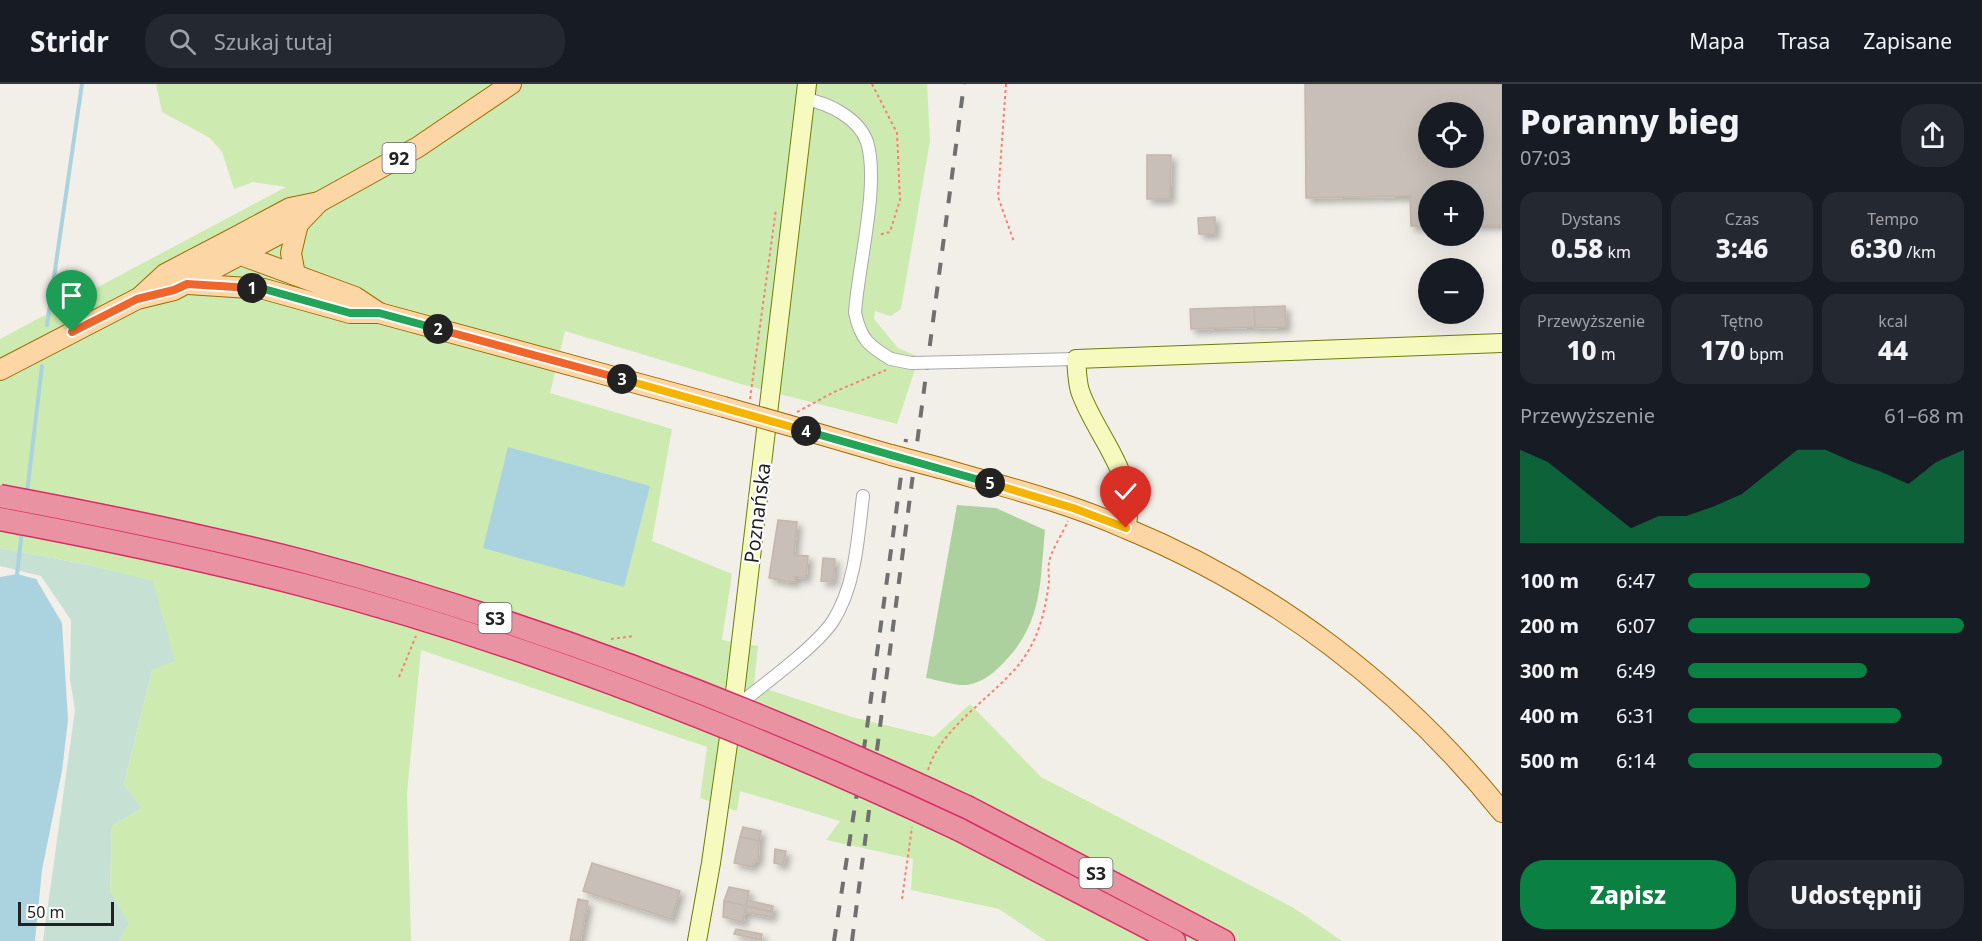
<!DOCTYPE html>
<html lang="pl">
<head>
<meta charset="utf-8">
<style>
	body { margin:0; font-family:"Noto Sans",sans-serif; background:#242831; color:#f1f3f6; height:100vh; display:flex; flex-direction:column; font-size:22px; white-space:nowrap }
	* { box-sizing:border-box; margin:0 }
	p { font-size:20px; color:#9ea1a6 }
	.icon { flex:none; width:33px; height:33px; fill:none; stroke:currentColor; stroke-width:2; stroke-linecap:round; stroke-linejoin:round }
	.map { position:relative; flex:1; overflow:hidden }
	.sheet { display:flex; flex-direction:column; background:#171b24; width:480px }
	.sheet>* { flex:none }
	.fabs { position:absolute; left:1418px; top:18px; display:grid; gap:12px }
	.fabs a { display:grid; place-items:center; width:66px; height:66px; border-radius:50%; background:#171b24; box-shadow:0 6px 24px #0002; font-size:30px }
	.scale { position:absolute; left:18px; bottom:15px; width:96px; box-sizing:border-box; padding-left:6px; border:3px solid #222; border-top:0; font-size:16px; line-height:21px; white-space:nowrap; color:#222; -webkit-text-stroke:4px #fff; paint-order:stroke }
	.pin { position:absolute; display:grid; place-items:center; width:51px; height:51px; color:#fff; margin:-62px -26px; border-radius:50% 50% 50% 0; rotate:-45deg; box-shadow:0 0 6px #0007 }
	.pin .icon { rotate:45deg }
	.km { position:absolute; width:30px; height:30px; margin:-15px; border-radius:50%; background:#222; color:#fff; font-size:16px; line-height:30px; text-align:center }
	.round { display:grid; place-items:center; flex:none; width:63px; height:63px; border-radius:24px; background:#242831 }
	.head { display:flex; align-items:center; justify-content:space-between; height:102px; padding:0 18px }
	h1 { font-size:33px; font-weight:800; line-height:45px }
	.figures { display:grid; grid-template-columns:repeat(3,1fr); gap:9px; height:102px; padding:6px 18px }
	.figures div { display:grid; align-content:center; border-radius:15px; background:#242831; text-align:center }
	.figures b { font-size:26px; font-weight:800 }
	.figures small { font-size:16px; font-weight:400 }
	.figures p { font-size:16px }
	.chart { height:168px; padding:12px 18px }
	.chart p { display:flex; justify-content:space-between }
	.chart svg { width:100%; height:108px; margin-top:6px; fill:#0b8043; opacity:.7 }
	.cta { display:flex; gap:12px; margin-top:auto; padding:12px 18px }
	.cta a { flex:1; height:69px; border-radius:24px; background:#0b8043; color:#fff; font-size:24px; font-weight:800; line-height:69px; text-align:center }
	.cta a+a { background:#242831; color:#f1f3f6 }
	ul { padding:0 18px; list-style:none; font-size:20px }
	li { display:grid; grid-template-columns:96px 72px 1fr; align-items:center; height:45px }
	li i { height:15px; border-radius:8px; background:#0b8043 }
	header { display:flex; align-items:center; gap:36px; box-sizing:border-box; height:84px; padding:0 30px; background:#171b24; border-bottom:2px solid #363941 }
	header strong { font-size:28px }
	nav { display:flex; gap:33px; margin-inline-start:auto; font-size:21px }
	.search { width:420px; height:54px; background:#242831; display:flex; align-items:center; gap:15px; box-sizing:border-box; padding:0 21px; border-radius:24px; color:#9ea1a6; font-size:22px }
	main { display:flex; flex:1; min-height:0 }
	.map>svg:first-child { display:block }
	.grass { fill:#cdebb0 }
	.forest { fill:#add19e }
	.wetland { fill:#c6e0d4 }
	.water { fill:#aad3df }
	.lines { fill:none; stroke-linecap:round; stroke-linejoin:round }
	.stream { stroke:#aad3df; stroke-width:4 }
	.building { fill:#c7bfb8; stroke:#c4b6ab; stroke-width:1.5; fill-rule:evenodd; filter:url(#shadow) }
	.street-casing { stroke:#a9a9a9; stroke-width:14 }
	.secondary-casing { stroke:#707d05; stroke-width:20 }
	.primary-casing { stroke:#a06b00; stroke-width:22 }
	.highway-casing { stroke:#dc2a67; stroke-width:25 }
	.path { stroke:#fa8072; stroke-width:2; stroke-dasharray:3 3; stroke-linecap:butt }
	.street { stroke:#fff; stroke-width:12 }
	.secondary { stroke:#f7fabf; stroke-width:18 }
	.primary { stroke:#fcd6a4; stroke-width:20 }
	.highway { stroke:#e892a2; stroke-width:22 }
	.rail { stroke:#707070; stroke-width:4; stroke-dasharray:12 12; stroke-linecap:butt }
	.street-bridge-casing { stroke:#a9a9a9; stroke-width:14; stroke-linecap:butt }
	.primary-bridge-casing { stroke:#a06b00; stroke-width:22; stroke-linecap:butt }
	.highway-bridge-casing { stroke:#dc2a67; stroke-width:25; stroke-linecap:butt }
	.street-bridge { stroke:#fff; stroke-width:12 }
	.primary-bridge { stroke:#fcd6a4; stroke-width:20 }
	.highway-bridge { stroke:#e892a2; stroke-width:22 }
	.split-1-casing { stroke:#fff; stroke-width:12 }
	.split-2-casing { stroke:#fff; stroke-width:12 }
	.split-3-casing { stroke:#fff; stroke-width:12 }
	.split-4-casing { stroke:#fff; stroke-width:12 }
	.split-5-casing { stroke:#fff; stroke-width:12 }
	.split-6-casing { stroke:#fff; stroke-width:12 }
	.split-1 { stroke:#f0652b; stroke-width:8 }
	.split-2 { stroke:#22a559; stroke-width:8 }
	.split-3 { stroke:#f0652b; stroke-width:8 }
	.split-4 { stroke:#f5b400; stroke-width:8 }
	.split-5 { stroke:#22a559; stroke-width:8 }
	.split-6 { stroke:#f5b400; stroke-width:8 }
	.labels { text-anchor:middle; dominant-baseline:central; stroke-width:4.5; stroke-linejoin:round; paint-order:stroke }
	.shield { fill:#fff; stroke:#646464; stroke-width:1.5 }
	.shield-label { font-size:18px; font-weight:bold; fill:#222 }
	.street-label { font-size:20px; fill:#222; stroke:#fff }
</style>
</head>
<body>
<header>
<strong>Stridr</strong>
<div class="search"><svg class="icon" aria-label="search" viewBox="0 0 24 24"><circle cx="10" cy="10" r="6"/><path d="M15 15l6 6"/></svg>Szukaj tutaj</div>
<nav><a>Mapa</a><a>Trasa</a><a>Zapisane</a></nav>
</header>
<main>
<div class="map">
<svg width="1502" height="857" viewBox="0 0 1502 857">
	<defs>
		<filter id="shadow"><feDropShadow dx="4.5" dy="4.5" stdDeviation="3" flood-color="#0004"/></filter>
	</defs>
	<rect width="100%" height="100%" fill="#f2efe9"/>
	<polygon class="grass" points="156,0 927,0 930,57 901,225 891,232 875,227 874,235 898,264 919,273 897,340 741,300 565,247 550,309 672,345 652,457 732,490 722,556 758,562 754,601 852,633 934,653 970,620 1041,693 1294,824 1342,857 1046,857 999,825 911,806 913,775 826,756 840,737 740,707 737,727 700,714 707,663 421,566 407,709 411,857 119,857 129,839 110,807 112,742 142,724 124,700 152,586 153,498 89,481 0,464 0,255 286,103 253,98 234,105 222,68 210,54 162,28"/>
	<path class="forest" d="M957,421L996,424L1045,446C1040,497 1043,537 1006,576C995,588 984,598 967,601C955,602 938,596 926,594Z"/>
	<polygon class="wetland" points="0,464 89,481 153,497 175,577 152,586 124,700 142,724 112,742 110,807 129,839 119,857 43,857 75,626 70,595 71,536 41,492 0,482"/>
	<g class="water">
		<polygon points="508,363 650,402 624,503 483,464"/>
		<polygon points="17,490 36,495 62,539 68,636 62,687 42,786 35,857 0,857 0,493"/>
	</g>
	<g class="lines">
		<g class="stream">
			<polyline points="47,241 82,0"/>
			<polyline points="27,409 42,282"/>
			<polyline points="17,490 22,446"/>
		</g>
	</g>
	<g class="building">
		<path d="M1305,0H1502V141H1473V106H1428V142H1411L1410,112L1306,114ZM1428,28H1473V74H1428Z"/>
		<polygon points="1147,71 1171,71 1170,115 1147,115"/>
		<polygon points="1215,133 1215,150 1199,150 1198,134"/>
		<polygon points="1285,222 1286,243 1255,244 1254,223"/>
		<polygon points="1254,223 1255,243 1191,245 1190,225"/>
		<polygon points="778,436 797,438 794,471 808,472 806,494 795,493 795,498 789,498 769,494"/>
		<polygon points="823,474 835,475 833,498 821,497"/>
		<polygon points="743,743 761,747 759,757 740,753"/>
		<polygon points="740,753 759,757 758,777 754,776 753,783 734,779"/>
		<polygon points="775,765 786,767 783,781 774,779"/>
		<polygon points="592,779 680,807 671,835 583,807"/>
		<polygon points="729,803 749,807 746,822 724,817"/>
		<polygon points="578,815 588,817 580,857 570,857"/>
		<polygon points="747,816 773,822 772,828 746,822"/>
		<polygon points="724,817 746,822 743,838 723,833"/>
		<polygon points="746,822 772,828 771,833 745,828"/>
		<polygon points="736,845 762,850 761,856 734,850"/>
	</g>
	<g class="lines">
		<defs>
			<g id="street">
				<path d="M805,15C828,19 859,34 867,58C880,100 858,182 855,229C861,256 869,262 891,275"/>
				<polyline points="956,278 1076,275"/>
				<path d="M733,625C760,603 815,564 833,537C856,501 858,452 863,412"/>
			</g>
			<g id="secondary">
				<path d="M1126,444C1139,392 1096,353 1080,307C1077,297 1077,285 1076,275L1502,259"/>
				<polyline points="697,857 711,779 733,625 807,0"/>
			</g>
			<g id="primary">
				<polyline points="241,171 355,213 379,229"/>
				<polyline points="295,191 291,169 298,140"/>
				<polyline points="188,200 264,205 350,229 379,229 724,323"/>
				<polyline points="139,214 165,190 232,155 290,124 319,118"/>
				<polyline points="0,286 137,215 174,206 298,140 319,118 418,63 511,0"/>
				<polyline points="812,348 891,371"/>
				<path d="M940,384C1002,402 1066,418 1125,444C1273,505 1402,603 1502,728"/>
			</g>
			<g id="highway">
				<polyline points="969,724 1223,857"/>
				<polyline points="958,745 1174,857"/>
			</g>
		</defs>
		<use href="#street" class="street-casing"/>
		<use href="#secondary" class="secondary-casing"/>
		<use href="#primary" class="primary-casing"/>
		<use href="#highway" class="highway-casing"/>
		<g class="path">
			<polyline points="872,0 897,49 900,116 890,148 878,151"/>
			<polyline points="1006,0 998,113 1014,158"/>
			<polyline points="750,315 776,125"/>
			<polyline points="797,328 834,308 886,286"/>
			<polyline points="611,555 634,552"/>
			<polyline points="399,593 416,552"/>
			<path d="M928,686C942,641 996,612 1023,575C1039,553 1046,524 1049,497C1049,491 1048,485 1049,479C1050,468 1063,449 1068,437"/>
			<polyline points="902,815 912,743"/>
		</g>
		<use href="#street" class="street"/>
		<use href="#secondary" class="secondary"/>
		<use href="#primary" class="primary"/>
		<use href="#highway" class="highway"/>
		<g class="rail">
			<polyline points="834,857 866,651 906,355"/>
			<polyline points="852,857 964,0"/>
		</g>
		<defs>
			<polyline id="street-bridge" points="891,275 911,279 956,278"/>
			<g id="primary-bridge">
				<polyline points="724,323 812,348"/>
				<polyline points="891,371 940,384"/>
			</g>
			<g id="highway-bridge">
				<path d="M0,412C102,431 205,452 306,478C534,539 755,624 969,724"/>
				<path d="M0,435C101,454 203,475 303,501C529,560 747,646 958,745"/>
			</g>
		</defs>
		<use href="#street-bridge" class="street-bridge-casing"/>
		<use href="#primary-bridge" class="primary-bridge-casing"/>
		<use href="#highway-bridge" class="highway-bridge-casing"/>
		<use href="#street-bridge" class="street-bridge"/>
		<use href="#primary-bridge" class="primary-bridge"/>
		<use href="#highway-bridge" class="highway-bridge"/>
	</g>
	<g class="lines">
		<defs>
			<polyline id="split-1" points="72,248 137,215 174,206 187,200 252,204"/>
			<polyline id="split-2" points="252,204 264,205 350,229 379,229 438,245"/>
			<polyline id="split-3" points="438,245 622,295"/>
			<polyline id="split-4" points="622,295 806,347"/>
			<polyline id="split-5" points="806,347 990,399"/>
			<polyline id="split-6" points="990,399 1073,424 1126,444"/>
		</defs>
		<use href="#split-1" class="split-1-casing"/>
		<use href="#split-2" class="split-2-casing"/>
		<use href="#split-3" class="split-3-casing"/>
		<use href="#split-4" class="split-4-casing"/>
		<use href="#split-5" class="split-5-casing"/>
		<use href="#split-6" class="split-6-casing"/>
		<use href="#split-1" class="split-1"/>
		<use href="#split-2" class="split-2"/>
		<use href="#split-3" class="split-3"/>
		<use href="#split-4" class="split-4"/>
		<use href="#split-5" class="split-5"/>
		<use href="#split-6" class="split-6"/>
	</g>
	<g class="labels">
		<g class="shield">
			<rect x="382.5" y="59" width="33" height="30" rx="4.5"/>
			<rect x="478.5" y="519" width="33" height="30" rx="4.5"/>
			<rect x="1079.5" y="774" width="33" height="30" rx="4.5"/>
		</g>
		<g class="shield-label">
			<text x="399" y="74">92</text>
			<text x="495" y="534">S3</text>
			<text x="1096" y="789">S3</text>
		</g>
		<g class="street-label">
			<text transform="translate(757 429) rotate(-83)">Poznańska</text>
		</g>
	</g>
</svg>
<div class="fabs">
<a><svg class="icon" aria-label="locate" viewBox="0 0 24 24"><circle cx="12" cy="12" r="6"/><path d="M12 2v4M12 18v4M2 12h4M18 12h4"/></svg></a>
<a>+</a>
<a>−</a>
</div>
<div class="scale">50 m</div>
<div class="pin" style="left:72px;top:248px;background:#1e9e55"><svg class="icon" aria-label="arrive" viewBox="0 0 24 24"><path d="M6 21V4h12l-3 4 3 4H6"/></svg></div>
<div class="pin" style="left:1126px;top:444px;background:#d93025"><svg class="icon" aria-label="check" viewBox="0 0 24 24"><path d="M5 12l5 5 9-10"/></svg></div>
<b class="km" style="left:252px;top:204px">1</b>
<b class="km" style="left:438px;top:245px">2</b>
<b class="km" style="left:622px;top:295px">3</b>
<b class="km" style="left:806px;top:347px">4</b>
<b class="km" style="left:990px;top:399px">5</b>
</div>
<section class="sheet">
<div class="head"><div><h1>Poranny bieg</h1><p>07:03</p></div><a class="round"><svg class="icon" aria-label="share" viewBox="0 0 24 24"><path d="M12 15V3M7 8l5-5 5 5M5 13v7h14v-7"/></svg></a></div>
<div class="figures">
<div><p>Dystans</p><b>0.58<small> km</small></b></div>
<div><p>Czas</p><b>3:46</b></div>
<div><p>Tempo</p><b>6:30<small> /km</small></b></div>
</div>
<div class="figures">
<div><p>Przewyższenie</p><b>10<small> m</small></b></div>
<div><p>Tętno</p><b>170<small> bpm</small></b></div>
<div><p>kcal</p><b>44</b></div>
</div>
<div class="chart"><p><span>Przewyższenie</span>61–68 m</p>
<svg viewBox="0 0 160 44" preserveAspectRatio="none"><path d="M0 44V6L10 11L20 20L30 29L40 38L50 33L60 33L70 29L80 24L90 15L100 6L110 6L120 11L130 15L140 20L150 11L160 6V44z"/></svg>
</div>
<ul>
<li><b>100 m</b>6:47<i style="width:66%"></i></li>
<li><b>200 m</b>6:07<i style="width:100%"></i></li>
<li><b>300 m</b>6:49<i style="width:65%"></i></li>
<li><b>400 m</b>6:31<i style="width:77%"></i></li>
<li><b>500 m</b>6:14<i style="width:92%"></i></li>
</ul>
<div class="cta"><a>Zapisz</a><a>Udostępnij</a></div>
</section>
</main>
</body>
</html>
